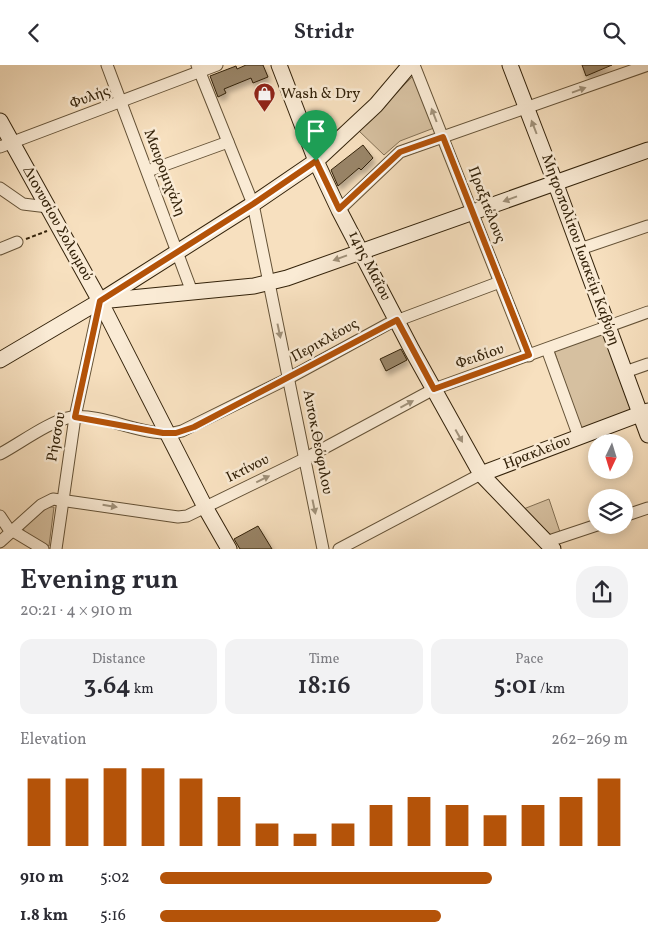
<!DOCTYPE html>
<html lang="en">
<head>
<meta charset="utf-8">
<style>
	body { margin:0; font-family:Vollkorn,serif; background:#f2f2f3; color:#2b2b33; height:100vh; display:flex; flex-direction:column; font-size:19px; white-space:nowrap }
	* { box-sizing:border-box; margin:0 }
	p { font-size:16px; color:#7c7c81 }
	.icon { flex:none; width:28px; height:28px; fill:none; stroke:currentColor; stroke-width:2; stroke-linecap:round; stroke-linejoin:round }
	.map { position:relative; height:484px; overflow:hidden }
	.sheet { display:flex; flex-direction:column; background:#fff; flex:1 }
	.sheet>* { flex:none }
	.needle { width:32px; rotate:184deg }
	.buttons { position:absolute; left:588px; top:369px; display:grid; gap:10px }
	.buttons a { display:grid; place-items:center; width:45px; height:45px; border-radius:50%; background:#fff; box-shadow:0 2px 12px #0003; font-size:25px }
	.pin { position:absolute; display:grid; place-items:center; width:42px; height:42px; color:#fff; margin:-51px -21px; border-radius:50% 50% 50% 0; rotate:-45deg; box-shadow:0 0 5px #0007 }
	.pin .icon { rotate:45deg }
	.round { display:grid; place-items:center; flex:none; width:52px; height:52px; border-radius:20px; background:#f2f2f3 }
	.headline { display:flex; align-items:center; justify-content:space-between; height:85px; padding:0 20px }
	h1 { font-size:28px; font-weight:600; line-height:38px }
	.figures { display:grid; grid-template-columns:repeat(3,1fr); gap:8px; height:85px; padding:5px 20px }
	.figures div { display:grid; align-content:center; border-radius:12px; background:#f2f2f3; text-align:center }
	.figures b { font-size:25px; font-weight:600 }
	.figures small { font-size:14px; font-weight:400 }
	.figures p { font-size:14px }
	.chart { height:140px; padding:10px 20px }
	.chart p { display:flex; justify-content:space-between }
	.chart svg { width:100%; height:90px; margin-top:5px; stroke:#b45309; stroke-width:6 }
	ul { padding:0 20px; list-style:none; font-size:16px }
	li { display:grid; grid-template-columns:80px 60px 1fr; align-items:center; height:38px }
	li i { height:12px; border-radius:6px; background:#b45309 }
	header { display:flex; justify-content:space-between; align-items:center; height:65px; padding:0 20px; background:#fff; font-size:22px; font-weight:600 }
	.map>svg:first-child { display:block }
	.green { fill:#d6c0a0; stroke:#847155 }
	.building { fill:#998568; stroke:#33220a; filter:url(#shadow) }
	.lines { fill:none; stroke-linecap:round; stroke-linejoin:round }
	.street-casing { stroke:#645237; stroke-width:13 }
	.secondary-casing { stroke:#33220a; stroke-width:17 }
	.path { stroke:#33220a; stroke-width:2; stroke-dasharray:4 2.5; stroke-linecap:butt }
	.street { stroke:#faebd5; stroke-width:11 }
	.secondary { stroke:#faebd5; stroke-width:15 }
	.oneway { fill:#a0917a }
	.route-casing { stroke:#fff; stroke-width:10 }
	.route { stroke:#b45309; stroke-width:6 }
	.labels { text-anchor:middle; dominant-baseline:central; stroke-width:5; stroke-linejoin:round; paint-order:stroke }
	.poi-label { font-size:15px; fill:#33220a; stroke:#faebd5; text-anchor:start }
	.street-label { font-size:15px; fill:#33220a; stroke:#faebd5 }
</style>
</head>
<body>
<header><svg class="icon" aria-label="back" viewBox="0 0 24 24"><path d="M15 5l-7 7 7 7"/></svg>Stridr<svg class="icon" aria-label="search" viewBox="0 0 24 24"><circle cx="10" cy="10" r="6"/><path d="M15 15l6 6"/></svg></header>
<div class="map">
<svg width="648" height="484" viewBox="0 0 648 484">
	<defs>
		<filter id="shadow"><feDropShadow dx="2.5" dy="4.5" stdDeviation="2.5" flood-color="#0004"/></filter>
	</defs>
	<rect width="100%" height="100%" fill="#f7e0bf"/>
	<filter id="stains"><feTurbulence type="fractalNoise" baseFrequency=".004" numOctaves="4"/><feColorMatrix values="0 0 0 0 .2 0 0 0 0 .09 0 0 0 0 .02 0 0 0 .5 -.17"/></filter>
	<radialGradient id="worn" r=".72"><stop offset=".6" stop-color="#630" stop-opacity="0"/><stop offset="1" stop-color="#630" stop-opacity=".3"/></radialGradient>
	<g class="green">
		<polygon points="413,11 434,63 400,76 384,90 359,66"/>
		<polygon points="603,267 632,348 582,368 554,285"/>
		<polygon points="549,434 560,467 546,473 521,445"/>
		<polygon points="48,442 54,442 49,481 25,468 23,463"/>
	</g>
	<g class="building">
		<polygon points="246,0 263,0 268,12 253,18 251,13 224,24 226,28 218,32 210,11 236,1 237,4"/>
		<polygon points="582,0 612,0 586,11"/>
		<polygon points="363,80 373,93 361,105 359,103 338,121 331,105"/>
		<polygon points="401,284 407,295 386,306 380,294"/>
		<polygon points="258,461 272,484 240,484 234,474"/>
	</g>
	<g class="lines">
		<defs>
			<g id="street">
				<polyline points="107,0 192,227"/>
				<polyline points="197,0 253,139 323,484"/>
				<polyline points="414,0 529,291"/>
				<polyline points="0,82 217,0"/>
				<polyline points="148,106 228,77"/>
				<polyline points="0,123 23,139 48,142"/>
				<polyline points="339,145 400,87 648,0"/>
				<polyline points="0,184 17,177"/>
				<polyline points="580,184 648,161"/>
				<polyline points="547,284 579,372"/>
				<polyline points="625,307 648,299"/>
				<path d="M0,389C19,379 51,355 72,352C107,348 149,376 182,366L289,313L388,259L500,217"/>
				<polyline points="0,451 8,463 43,484"/>
				<polyline points="624,451 648,443"/>
				<polyline points="0,477 41,440 53,434 178,452 187,451 304,394 434,324 648,247"/>
				<polyline points="546,477 597,460"/>
				<polyline points="56,484 75,352 100,236"/>
				<polyline points="339,484 481,409"/>
			</g>
			<g id="secondary">
				<polyline points="279,0 316,96 339,145 412,285 476,400 481,409 553,484"/>
				<polyline points="510,0 555,117 648,370"/>
				<polyline points="0,56 100,236 205,442 229,484"/>
				<polyline points="100,236 254,221 287,213 648,85"/>
				<polyline points="0,295 100,236 253,139 316,96 376,40 410,0"/>
				<polyline points="481,409 648,346"/>
			</g>
		</defs>
		<use href="#street" class="street-casing"/>
		<use href="#secondary" class="secondary-casing"/>
		<polyline class="path" points="26,174 47,166"/>
		<use href="#street" class="street"/>
		<use href="#secondary" class="secondary"/>
	</g>
	<defs><path id="oneway-solid" d="M-6-.8H1V-3.2L6.5 0L1 3.2V.8H-6Z" transform="scale(1.25)"/></defs>
	<g class="oneway">
		<use href="#oneway-solid" transform="translate(579 25) rotate(-20)"/>
		<use href="#oneway-solid" transform="translate(434 50) rotate(-111)"/>
		<use href="#oneway-solid" transform="translate(534 62) rotate(-111)"/>
		<use href="#oneway-solid" transform="translate(510 134) rotate(160)"/>
		<use href="#oneway-solid" transform="translate(340 193) rotate(160)"/>
		<use href="#oneway-solid" transform="translate(279 266) rotate(78)"/>
		<use href="#oneway-solid" transform="translate(407 339) rotate(-28)"/>
		<use href="#oneway-solid" transform="translate(459 371) rotate(61)"/>
		<use href="#oneway-solid" transform="translate(263 414) rotate(-26)"/>
		<use href="#oneway-solid" transform="translate(110 441) rotate(9)"/>
		<use href="#oneway-solid" transform="translate(314 442) rotate(78)"/>
	</g>
	<g class="lines">
		<defs>
			<polygon id="route" points="443,72 529,290 434,324 397,255 194,362 176,368 163,368 75,352 100,236 253,139 316,96 339,144 400,87"/>
		</defs>
		<use href="#route" class="route-casing"/>
		<use href="#route" class="route"/>
	</g>
	<defs>
		<symbol id="shop-pin" viewBox="-11 -11 22 30"><path d="M0 17L-7.5 6A9.5 9.5 0 1 1 7.5 6Z" fill="#8f2418" stroke="#faebd5"/><path d="M-5-2.5h2.3a2.7 3.5 0 0 1 5.4 0H5L5.5 6h-11ZM-1.5-2.5h3a1.5 2.3 0 0 0-3 0Z" fill="#fff"/></symbol>
	</defs>
	<g fill-rule="evenodd">
		<use href="#shop-pin" x="252" y="16" width="25" height="34"/>
	</g>
	<g class="labels">
		<g class="poi-label">
			<text x="281" y="29">Wash &amp; Dry</text>
		</g>
		<g class="street-label">
			<text transform="translate(90 33) rotate(-20)">Φυλής</text>
			<text transform="translate(164 108) rotate(69)">Μαυρομιχάλη</text>
			<text transform="translate(486 140) rotate(69)">Πραξιτέλους</text>
			<text transform="translate(57 159) rotate(61)">Διονυσίου Σολωμού</text>
			<text transform="translate(580 185) rotate(70)">Μητροπολίτου Ιωακείμ Καβύρη</text>
			<text transform="translate(369 201) rotate(63)">14ης Μαΐου</text>
			<text transform="translate(325 276) rotate(-29)">Περικλέους</text>
			<text transform="translate(480 292) rotate(-19)">Φειδίου</text>
			<text transform="translate(57 372) rotate(-80)">Ρήσσου</text>
			<text transform="translate(317 377) rotate(79)">Αυτοκ.Θεόφιλου</text>
			<text transform="translate(537 388) rotate(-21)">Ηρακλείου</text>
			<text transform="translate(248 404) rotate(-26)">Ικτίνου</text>
		</g>
	</g>
	<rect width="100%" height="100%" filter="url(#stains)"/>
	<rect width="100%" height="100%" fill="url(#worn)"/>
</svg>
<div class="buttons">
<a><svg class="needle" viewBox="-14 -14 28 28"><path d="M0-13l5 13h-10z" fill="#e53935"/><path d="M0 13l5-13h-10z" fill="#7c7c81"/></svg></a>
<a><svg class="icon" aria-label="layers" viewBox="0 0 24 24"><path d="M12 4l9 5-9 5-9-5zM3 14l9 5 9-5"/></svg></a>
</div>
<div class="pin" style="left:316px;top:96px;background:#1e9e55"><svg class="icon" aria-label="arrive" viewBox="0 0 24 24"><path d="M6 21V4h12l-3 4 3 4H6"/></svg></div>
</div>
<section class="sheet">
<div class="headline"><div><h1>Evening run</h1><p>20:21 · 4 × 910 m</p></div><a class="round"><svg class="icon" aria-label="share" viewBox="0 0 24 24"><path d="M12 15V3M7 8l5-5 5 5M5 13v7h14v-7"/></svg></a></div>
<div class="figures">
<div><p>Distance</p><b>3.64<small> km</small></b></div>
<div><p>Time</p><b>18:16</b></div>
<div><p>Pace</p><b>5:01<small> /km</small></b></div>
</div>
<div class="chart"><p><span>Elevation</span>262–269 m</p>
<svg viewBox="0 0 160 44" preserveAspectRatio="none"><path d="M5 44V11M15 44V11M25 44V6M35 44V6M45 44V11M55 44V20M65 44V33M75 44V38M85 44V33M95 44V24M105 44V20M115 44V24M125 44V29M135 44V24M145 44V20M155 44V11"/></svg>
</div>
<ul>
<li><b>910 m</b>5:02<i style="width:71%"></i></li>
<li><b>1.8 km</b>5:16<i style="width:60%"></i></li>
</ul>
</section>
</body>
</html>
